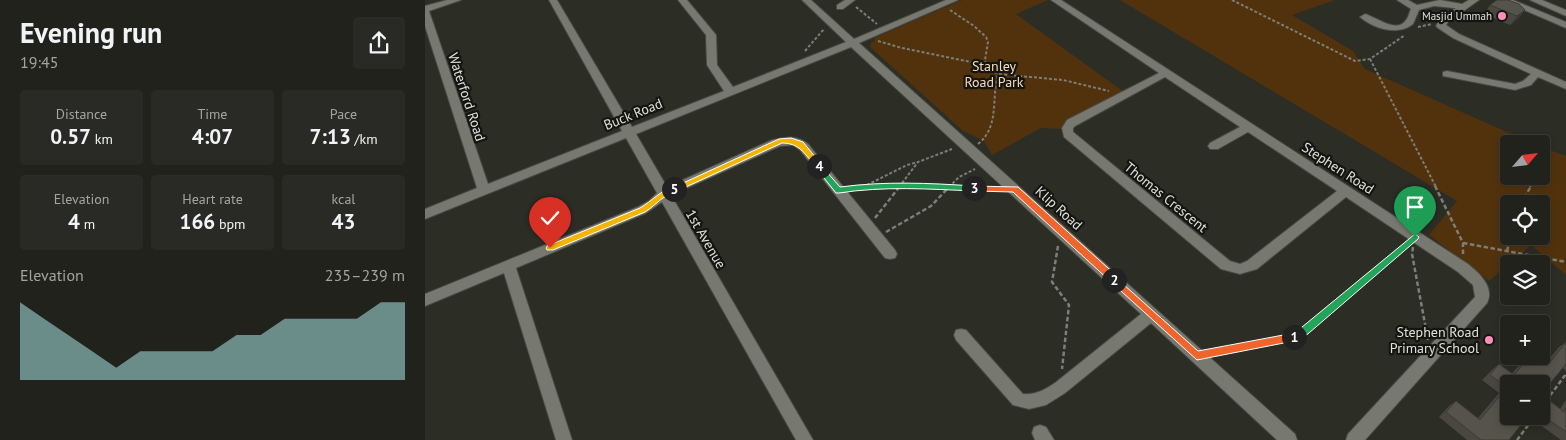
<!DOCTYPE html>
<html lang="en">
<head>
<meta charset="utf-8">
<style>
	body { margin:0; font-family:"PT Sans",sans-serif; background:#292a25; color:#f1f3f6; height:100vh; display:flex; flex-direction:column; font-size:19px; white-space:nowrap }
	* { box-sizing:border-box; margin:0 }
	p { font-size:16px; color:#a2a4a3 }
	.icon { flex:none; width:28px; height:28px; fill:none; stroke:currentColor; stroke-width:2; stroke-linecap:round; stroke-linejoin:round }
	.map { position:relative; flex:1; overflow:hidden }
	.drawer { display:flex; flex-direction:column; background:#21221c; width:425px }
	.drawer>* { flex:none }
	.needle { width:32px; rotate:62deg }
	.controls { position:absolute; left:1075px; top:135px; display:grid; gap:10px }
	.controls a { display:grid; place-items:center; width:50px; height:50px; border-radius:5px; background:#21221c; box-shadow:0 2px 8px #0003,0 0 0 1px #3e3f3b; font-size:25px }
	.pin { position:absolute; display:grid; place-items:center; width:42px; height:42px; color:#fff; margin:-51px -21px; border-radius:50% 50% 50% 0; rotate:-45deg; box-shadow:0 0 5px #0007 }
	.pin .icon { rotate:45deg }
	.km { position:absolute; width:25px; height:25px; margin:-12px; border-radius:50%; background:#222; color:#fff; font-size:14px; line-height:25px; text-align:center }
	.round { display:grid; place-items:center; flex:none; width:52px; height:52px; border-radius:5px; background:#292a25 }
	.head { display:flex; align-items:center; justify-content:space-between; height:85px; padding:0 20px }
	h1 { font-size:28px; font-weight:600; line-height:38px }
	.figures { display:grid; grid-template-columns:repeat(3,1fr); gap:8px; height:85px; padding:5px 20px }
	.figures div { display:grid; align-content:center; border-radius:5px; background:#292a25; text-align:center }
	.figures b { font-size:21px; font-weight:600 }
	.figures small { font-size:14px; font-weight:400 }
	.figures p { font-size:14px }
	.chart { height:140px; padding:10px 20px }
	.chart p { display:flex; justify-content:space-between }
	.chart svg { width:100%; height:90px; margin-top:5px; fill:#8bbbb9; opacity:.7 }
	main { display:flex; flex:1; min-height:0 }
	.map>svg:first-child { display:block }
	.green { fill:#51320d; fill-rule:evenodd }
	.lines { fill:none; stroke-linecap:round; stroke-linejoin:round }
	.minor-casing { stroke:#494a43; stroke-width:2 }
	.path-far1 { stroke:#7d7e77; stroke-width:2; stroke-dasharray:3 2; stroke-linecap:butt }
	.path { stroke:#7d7e77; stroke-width:2.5; stroke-dasharray:4.5 2.5; stroke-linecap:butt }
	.minor { fill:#77786f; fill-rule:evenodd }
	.wall { fill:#4a4740; fill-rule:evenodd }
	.shaded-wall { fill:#3c3a34 }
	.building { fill:#56534a; stroke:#3c3a34 }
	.split-1 { fill:#22a559; stroke:#fff }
	.split-2 { fill:#f0652b; stroke:#fff }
	.split-3 { fill:#f0652b; stroke:#fff }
	.split-4 { fill:#22a559; stroke:#fff }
	.split-5 { fill:#f5b400; stroke:#fff }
	.split-6 { fill:#f5b400; stroke:#fff }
	.poi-dot { fill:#ff8ebb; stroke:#141511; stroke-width:2 }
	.labels { text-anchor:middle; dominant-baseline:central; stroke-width:4.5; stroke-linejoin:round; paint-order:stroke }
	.far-poi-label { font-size:11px; fill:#dfe0da; stroke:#141511; text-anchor:end }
	.park-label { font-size:14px; fill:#fadbbd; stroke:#141511 }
	.street-label { font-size:14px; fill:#dfe0da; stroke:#141511 }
	.poi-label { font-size:14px; fill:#dfe0da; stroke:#141511; text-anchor:end }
</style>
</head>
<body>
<main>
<section class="drawer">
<div class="head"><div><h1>Evening run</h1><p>19:45</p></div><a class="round"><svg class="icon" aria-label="share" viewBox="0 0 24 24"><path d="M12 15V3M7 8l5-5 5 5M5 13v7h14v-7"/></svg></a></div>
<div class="figures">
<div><p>Distance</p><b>0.57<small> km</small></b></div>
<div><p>Time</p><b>4:07</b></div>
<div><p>Pace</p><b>7:13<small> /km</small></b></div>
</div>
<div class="figures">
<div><p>Elevation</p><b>4<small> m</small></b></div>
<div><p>Heart rate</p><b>166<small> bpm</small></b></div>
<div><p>kcal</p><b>43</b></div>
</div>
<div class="chart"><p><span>Elevation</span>235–239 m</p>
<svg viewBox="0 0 160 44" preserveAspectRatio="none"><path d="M0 44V6L10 14L20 22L30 30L40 38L50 30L60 30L70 30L80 30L90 22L100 22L110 14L120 14L130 14L140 14L150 6L160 6V44z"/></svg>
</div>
</section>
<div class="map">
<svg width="1141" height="440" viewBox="0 0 1141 440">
	<rect width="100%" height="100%" fill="#2c2d25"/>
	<g class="green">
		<polygon points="537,0 623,0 591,14 699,92 644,120 637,129 616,128 567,155 559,141 538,131 445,47 446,43 450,40 449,38"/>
		<path d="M695,0H910L867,15L928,51L940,69L1109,144H1084V176H1116V147L1141,156V275L1106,245L1064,281L1004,235L1032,201ZM1084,204H1116V236H1084Z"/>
	</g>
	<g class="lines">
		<defs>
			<g id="minor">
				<path d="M22,0H36L4,11L63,184L197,131L124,0H132L207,127L299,91L282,65L281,35L253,0H262L291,35L292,65L308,87L421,42L377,0H386L429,39L521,0H533L434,43L870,434L872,440H852L726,323L640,393L621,405L604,409L588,405L531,340L529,335L531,330L536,329L541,330L598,394C611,395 619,390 630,383L716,314L426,47L211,134L242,187L347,140C360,137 372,135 383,144L470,250L472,254L470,258L465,259L460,258L375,150L368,145L355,146L246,195L388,440H371L237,202L221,213L91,268L147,440H131L79,273L0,306V294L213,207L224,201L232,193L201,138L0,219V209L52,188L0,26V6Z"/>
				<polygon points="420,0 430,0 418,9 412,9 412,5"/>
				<path d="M626,0H636L1043,264C1054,273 1070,287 1062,303L940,440H921L923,434L1050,297L1048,285L1033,272L921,197L832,269L815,274L796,269L639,137L637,128L642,120L734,73ZM740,77L815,127L785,143L783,146L785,149H793L823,132L912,191L822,261L815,264L805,261L648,132V128L650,126Z"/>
				<path d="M972,0H983L992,5L1015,0L1037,4L1044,0H1054L1023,22L1021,25L1034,34L1141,82V89L1113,77L1106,85L1090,90L1018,76V72L1022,71L1090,84L1098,81L1106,74L1028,38L1013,28L1011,26L1016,18L1031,8H1029L1009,6L994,10L988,24C973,36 949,29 935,17L940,14C951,17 972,34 981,20C984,17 984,12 986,9Z"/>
				<polygon points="1076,0 1088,0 1141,22 1141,28"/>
				<polygon points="1105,0 1117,0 1141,10 1141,16"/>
				<polygon points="615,425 621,427 629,440 610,440 607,433 609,427"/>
			</g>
		</defs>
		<use href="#minor" class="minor-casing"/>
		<g class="path-far1">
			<polyline points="807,0 930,61 945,59 980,35"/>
			<polyline points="431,7 452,24"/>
			<polyline points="525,10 549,26 561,37 563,42 560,60 561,65 573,74 638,80 684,91"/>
			<polyline points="993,27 1007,24"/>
			<polyline points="453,41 477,48 561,65"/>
			<polyline points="380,51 399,29"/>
			<polyline points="945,59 1011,187"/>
			<path d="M553,144C575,126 566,99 573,74"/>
			<polyline points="1116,163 1120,142"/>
			<polyline points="442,185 482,165 493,162"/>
			<polyline points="443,187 477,185 526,187"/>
			<polyline points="474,187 493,162 527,149"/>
			<polyline points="524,187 534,177 550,169"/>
			<polyline points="1105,187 1111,176"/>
		</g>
		<g class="path">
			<polyline points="496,186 572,189"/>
			<polyline points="1010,186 1038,243 1038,255"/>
			<polyline points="427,188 463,186"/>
			<polyline points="1096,204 1106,186"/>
			<polyline points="450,218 475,186"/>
			<polyline points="461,232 506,206 525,186"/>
			<polyline points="1038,243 1141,262"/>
			<polyline points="633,246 627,282 644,305 637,369"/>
			<polyline points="988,247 987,254 1003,340"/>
			<polyline points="1082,251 1086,236"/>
			<polyline points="788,352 873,336 982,243"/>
			<polyline points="1121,401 1141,374"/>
			<polyline points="1092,440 1110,416"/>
		</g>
		<use href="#minor" class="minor"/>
	</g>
	<g class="wall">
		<polygon points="1072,0 1094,18 1085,25 1059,14 1065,5"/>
		<polygon points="977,196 998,203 987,212 973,202"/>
		<path d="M1141,342V371L1138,368L1116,394L1135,409L1141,400V440H1136L1103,416L1084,440H1042L1014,417L1024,406L1031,401L1053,418L1074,393L1057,380L1067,370L1074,364L1087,373L1098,361L1104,356H1107L1119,365L1134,347ZM1116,384V416H1084Z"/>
	</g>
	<g class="shaded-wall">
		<polygon points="1100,10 1094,18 1085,25 1092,16"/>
		<polygon points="1003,197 998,203 987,212 992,206"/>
	</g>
	<g class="building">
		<polygon points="1072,0 1083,0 1094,4 1100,10 1092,16 1065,5"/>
		<polygon points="988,188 1003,197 992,206 977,196"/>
		<polygon points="1141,342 1141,364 1116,394 1139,412 1141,408 1141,432 1116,414 1116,384 1084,384 1084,416 1103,416 1084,440 1056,440 1021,412 1031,401 1055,420 1082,387 1065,375 1074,364 1089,375 1105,356 1107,356 1122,366"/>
	</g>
	<polygon class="split-1" points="990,234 994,237 993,239 877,339 866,340 866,334 871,332"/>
	<polygon class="split-2" points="689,276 773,351 869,333 874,337 869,341 772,360 686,282 686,277"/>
	<polygon class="split-3" points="547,186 593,187 693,277 693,282 686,282 588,192 549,191 545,188"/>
	<path class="split-4" d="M394,163L415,187C460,181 504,183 549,186L553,188L549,191C504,189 459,186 414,193H411L391,168V164Z"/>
	<path class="split-5" d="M366,138L378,142L396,164V168H391C381,155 375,143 357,143L252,191L249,192L245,189L354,139Z"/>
	<path class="split-6" d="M249,186L253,189C249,192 246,193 241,196C234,200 228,207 220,212L128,250H122L121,248L122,246L215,208C227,201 235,191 249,186Z"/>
	<g class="poi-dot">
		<circle cx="1077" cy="16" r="5"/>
		<circle cx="1064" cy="340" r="5"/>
	</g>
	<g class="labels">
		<g class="far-poi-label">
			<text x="1067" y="16">Masjid Ummah</text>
		</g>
		<g class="park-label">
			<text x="569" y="66">Stanley<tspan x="569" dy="16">Road Park</tspan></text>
		</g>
		<g class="street-label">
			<text transform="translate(42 97) rotate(72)">Waterford Road</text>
			<text transform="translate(208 114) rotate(-22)">Buck Road</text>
			<text transform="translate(913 168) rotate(33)">Stephen Road</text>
			<text transform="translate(741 197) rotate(39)">Thomas Crescent</text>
			<text transform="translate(634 208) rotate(42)">Klip Road</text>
			<text transform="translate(281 239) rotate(60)">1st Avenue</text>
		</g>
		<g class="poi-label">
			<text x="1054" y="332">Stephen Road<tspan x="1054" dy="16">Primary School</tspan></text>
		</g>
	</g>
</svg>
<div class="controls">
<a><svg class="needle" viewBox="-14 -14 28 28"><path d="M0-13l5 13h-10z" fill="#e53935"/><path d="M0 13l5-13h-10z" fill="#a2a4a3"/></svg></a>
<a><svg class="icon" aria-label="locate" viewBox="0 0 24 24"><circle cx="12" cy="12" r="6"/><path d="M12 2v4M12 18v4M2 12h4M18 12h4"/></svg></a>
<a><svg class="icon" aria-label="layers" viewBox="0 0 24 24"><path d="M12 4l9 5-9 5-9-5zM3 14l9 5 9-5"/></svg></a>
<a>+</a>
<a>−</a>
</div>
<div class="pin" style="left:990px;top:237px;background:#1e9e55"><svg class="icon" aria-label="arrive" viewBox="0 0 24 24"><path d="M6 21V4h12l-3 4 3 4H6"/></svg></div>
<div class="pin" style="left:125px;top:248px;background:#d93025"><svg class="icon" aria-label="check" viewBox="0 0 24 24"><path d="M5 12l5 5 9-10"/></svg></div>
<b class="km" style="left:869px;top:337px">1</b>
<b class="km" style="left:689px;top:280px">2</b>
<b class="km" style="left:549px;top:188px">3</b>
<b class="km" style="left:394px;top:166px">4</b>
<b class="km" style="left:249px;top:189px">5</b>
</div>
</main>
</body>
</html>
